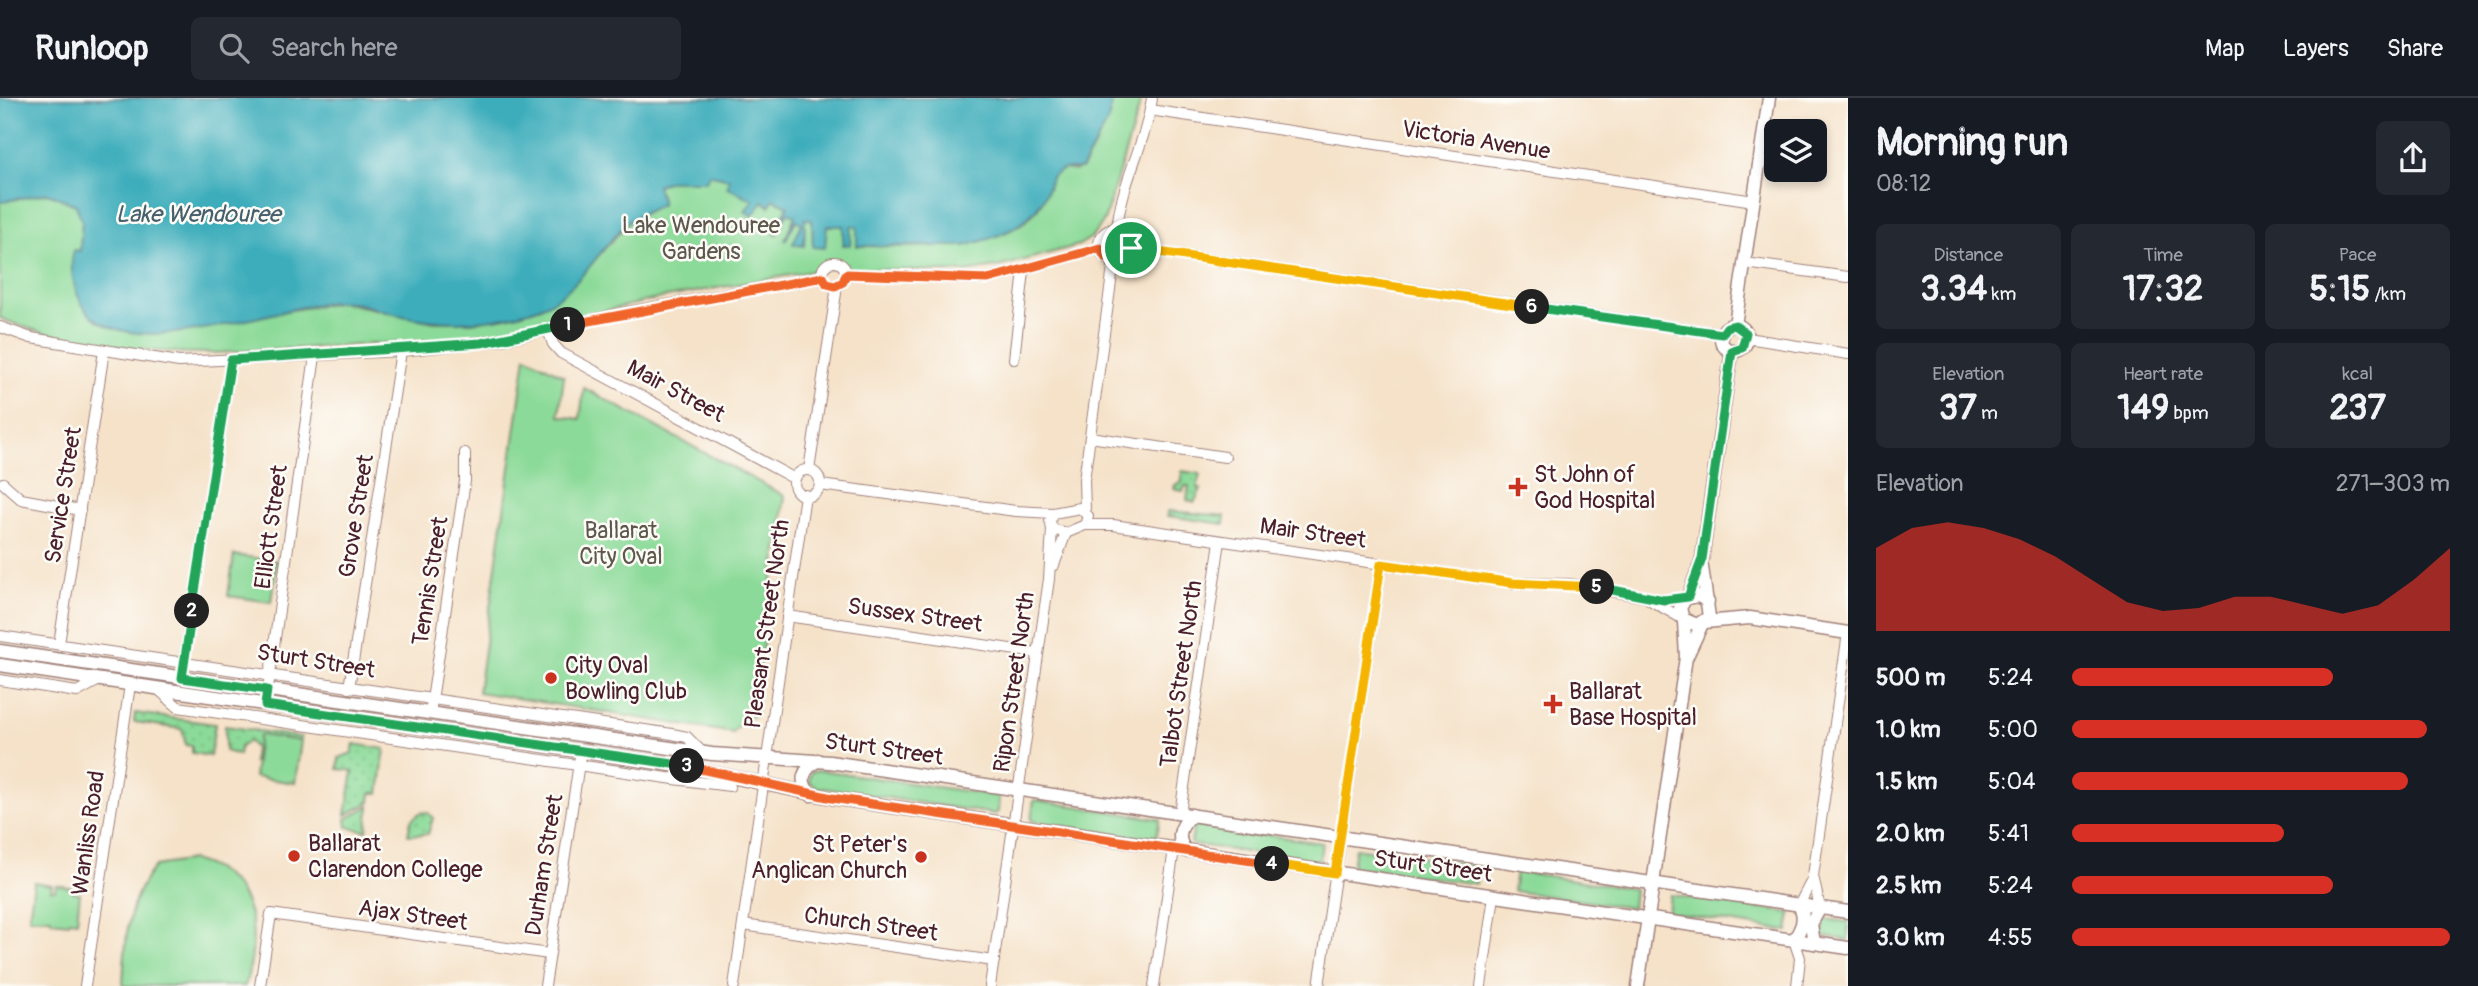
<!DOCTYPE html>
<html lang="en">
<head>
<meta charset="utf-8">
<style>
	body { margin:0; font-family:Pangolin,sans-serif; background:#242831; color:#f1f3f6; height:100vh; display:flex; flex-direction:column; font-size:26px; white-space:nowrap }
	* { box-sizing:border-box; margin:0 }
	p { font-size:23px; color:#9ea1a6 }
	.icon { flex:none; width:38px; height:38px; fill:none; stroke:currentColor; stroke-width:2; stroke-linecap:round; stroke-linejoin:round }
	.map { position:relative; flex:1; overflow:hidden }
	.sheet { display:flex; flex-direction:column; background:#171b24; width:630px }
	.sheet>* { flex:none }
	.buttons { position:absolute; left:1764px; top:21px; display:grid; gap:14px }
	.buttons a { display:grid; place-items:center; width:63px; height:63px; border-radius:10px; background:#171b24; box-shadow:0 4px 10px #0003; font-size:35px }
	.pin { position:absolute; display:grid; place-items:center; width:60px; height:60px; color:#fff; margin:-30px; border:4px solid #fff; border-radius:50%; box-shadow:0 2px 7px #0007 }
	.km { position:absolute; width:35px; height:35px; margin:-18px; border-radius:50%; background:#222; color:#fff; font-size:19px; line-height:35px; text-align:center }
	.round { display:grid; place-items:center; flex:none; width:74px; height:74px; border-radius:10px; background:#242831 }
	.headline { display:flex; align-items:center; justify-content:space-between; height:119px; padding:0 28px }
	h1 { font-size:38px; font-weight:700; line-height:52px }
	.figures { display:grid; grid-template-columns:repeat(3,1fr); gap:10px; height:119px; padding:7px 28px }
	.figures div { display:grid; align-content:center; border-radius:10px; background:#242831; text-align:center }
	.figures b { font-size:35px; font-weight:700 }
	.figures small { font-size:19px; font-weight:400 }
	.figures p { font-size:19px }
	.chart { height:196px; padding:14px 28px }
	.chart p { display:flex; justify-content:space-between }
	.chart svg { width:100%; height:126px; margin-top:7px; fill:#d93025; opacity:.7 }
	ul { padding:0 28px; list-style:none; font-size:23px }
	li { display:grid; grid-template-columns:112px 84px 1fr; align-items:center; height:52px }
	li i { height:18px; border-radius:9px; background:#d93025 }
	header { display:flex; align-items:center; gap:42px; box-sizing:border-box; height:98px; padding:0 35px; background:#171b24; border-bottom:2px solid #363941 }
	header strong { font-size:33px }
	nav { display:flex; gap:38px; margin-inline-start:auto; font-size:24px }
	.search { width:490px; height:63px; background:#242831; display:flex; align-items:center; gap:18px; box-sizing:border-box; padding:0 24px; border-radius:10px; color:#9ea1a6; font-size:26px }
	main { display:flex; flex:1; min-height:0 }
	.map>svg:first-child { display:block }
	.grass { fill:url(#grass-dots); stroke:#6b7c62; stroke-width:2 }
	.park { fill:#8cda99; stroke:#6b7c62; stroke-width:2 }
	.water { fill:#3eadbb; stroke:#446673; stroke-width:2 }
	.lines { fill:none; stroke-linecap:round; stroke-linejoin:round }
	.minor-casing { stroke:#a0807a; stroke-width:12 }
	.major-casing { stroke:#a0807a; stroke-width:15 }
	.minor { stroke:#fff; stroke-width:10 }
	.major { stroke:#fff; stroke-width:12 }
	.split-1-casing { stroke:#fff; stroke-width:14 }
	.split-2-casing { stroke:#fff; stroke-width:14 }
	.split-3-casing { stroke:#fff; stroke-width:14 }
	.split-4-casing { stroke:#fff; stroke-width:14 }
	.split-5-casing { stroke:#fff; stroke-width:14 }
	.split-6-casing { stroke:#fff; stroke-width:14 }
	.split-7-casing { stroke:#fff; stroke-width:14 }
	.split-1 { stroke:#f0652b; stroke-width:9 }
	.split-2 { stroke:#22a559; stroke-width:9 }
	.split-3 { stroke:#22a559; stroke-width:9 }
	.split-4 { stroke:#f0652b; stroke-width:9 }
	.split-5 { stroke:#f5b400; stroke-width:9 }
	.split-6 { stroke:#22a559; stroke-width:9 }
	.split-7 { stroke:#f5b400; stroke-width:9 }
	.poi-dot { fill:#c8321e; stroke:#fdfcf7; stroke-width:2.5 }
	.labels { text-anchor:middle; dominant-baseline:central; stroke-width:5; stroke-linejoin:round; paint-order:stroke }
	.street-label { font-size:23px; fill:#4a1f2b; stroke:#fdfcf7 }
	.park-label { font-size:23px; fill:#5e574c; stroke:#fdfcf7 }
	.poi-label { font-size:23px; fill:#4a1f2b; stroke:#fdfcf7; text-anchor:start }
	.water-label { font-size:24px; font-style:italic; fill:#455f6c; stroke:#fdfcf7 }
</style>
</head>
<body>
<header>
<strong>Runloop</strong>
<div class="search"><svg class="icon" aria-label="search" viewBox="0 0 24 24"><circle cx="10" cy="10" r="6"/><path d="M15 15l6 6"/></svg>Search here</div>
<nav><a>Map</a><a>Layers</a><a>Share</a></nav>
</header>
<main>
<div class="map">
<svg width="1848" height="888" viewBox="0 0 1848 888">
	<defs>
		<pattern id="grass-dots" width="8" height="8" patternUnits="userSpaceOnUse" patternTransform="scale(1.75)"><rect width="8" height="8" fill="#8cda99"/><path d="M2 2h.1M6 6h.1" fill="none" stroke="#7abb84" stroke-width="1.8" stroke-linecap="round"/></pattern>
	</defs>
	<rect width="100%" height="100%" fill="#fdfcf7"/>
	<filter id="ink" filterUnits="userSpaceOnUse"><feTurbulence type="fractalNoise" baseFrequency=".0143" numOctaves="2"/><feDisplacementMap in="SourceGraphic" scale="14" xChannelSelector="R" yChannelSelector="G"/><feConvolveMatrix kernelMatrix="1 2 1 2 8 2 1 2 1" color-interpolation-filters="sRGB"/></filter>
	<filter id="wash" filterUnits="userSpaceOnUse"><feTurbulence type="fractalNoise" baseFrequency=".00686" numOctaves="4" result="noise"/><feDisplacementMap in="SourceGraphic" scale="28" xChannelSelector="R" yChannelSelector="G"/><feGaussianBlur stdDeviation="1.57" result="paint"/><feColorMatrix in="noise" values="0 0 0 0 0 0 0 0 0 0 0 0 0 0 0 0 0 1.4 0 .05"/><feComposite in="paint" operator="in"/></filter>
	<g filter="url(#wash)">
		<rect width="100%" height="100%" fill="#f5e2c9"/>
		<g class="grass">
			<polygon points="1182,373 1200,376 1197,390 1201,391 1194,405 1187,402 1189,388 1185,388 1183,393 1174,391 1175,387 1182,384"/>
			<polygon points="1168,413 1225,418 1224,426 1167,418"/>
			<polygon points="135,615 215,626 210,658 192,655 192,648 186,647 182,631 134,624"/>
			<polygon points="225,628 301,639 301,643 260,637 256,664 253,664 255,651 249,643 240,649 239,657 225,653"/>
			<polygon points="354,646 385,651 379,695 371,695 370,704 346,717 353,673 338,671 339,660 352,655"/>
			<polygon points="369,708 367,733 347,729 346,721"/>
			<polygon points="427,714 433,720 428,736 408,737 411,722 420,715"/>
		</g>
		<g class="park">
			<path d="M1113,0H1142L1104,123L1092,139L1079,147L1002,168L965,174L830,170L661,200L504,236L446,242L215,255C152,256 57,244 0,220V104L48,95L76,107L82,123L80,153L245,222L261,217L341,204L434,224H471L506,219L541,209L575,183L631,122L662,106L657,87L670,83H706L709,76L729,81L727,89L753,102L752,118L763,103L773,101L788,108L776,138L788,114L795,117L785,142L796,122L802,125L794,147L804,148L805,121H812L813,149H825L826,128H843V147L851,128H857V148C920,148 1037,161 1051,79L1064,71L1075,73L1083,69L1108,23Z"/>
			<polygon points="526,258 564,278 559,318 580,321 584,290 785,398 758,581 756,617 745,620 733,635 478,594"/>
			<polygon points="234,457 277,463 271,504 228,498"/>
			<polygon points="259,637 301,643 295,685 254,679"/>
			<polygon points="820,672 999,698 998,714 995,716 816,689 809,684 811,674"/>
			<polygon points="1034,702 1160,721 1156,742 1031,723"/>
			<polygon points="1194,726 1322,745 1319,765 1191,746"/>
			<polygon points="1355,750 1479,768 1476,786 1352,769"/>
			<path d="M192,762C254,778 262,833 245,888H123C125,845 126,802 155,768Z"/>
			<polygon points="1516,773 1634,791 1632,810 1513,793"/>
			<polygon points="34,784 52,787 51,792 55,792 56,787 74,790 73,794 80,795 77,823 69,822 69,825 51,823 51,820 29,820"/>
			<polygon points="1670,797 1791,815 1788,833 1668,815"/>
			<polygon points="1825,821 1848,824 1848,842 1822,838"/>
		</g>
		<path class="water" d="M0,0H1113L1108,23L1081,71H1064L1051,79C1042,123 1005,138 964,148H857V128H851L850,147H843V128H827L825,150L813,149L812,122L805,121L804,148L793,146L802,125L796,122L785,143L795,118L788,114L774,137L788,108L774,101L769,108L763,103L752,118L745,113L753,102L727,89L729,81L709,76L706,83H670L657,87L662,106C652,111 638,116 629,123C599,150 578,196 538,210C493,226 445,228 398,217C378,213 357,202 336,204C276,207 119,274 81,204C73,189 69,168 74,152L80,153L82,123L76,107L48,95L0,104Z"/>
	</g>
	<g filter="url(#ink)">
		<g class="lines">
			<defs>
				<g id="minor">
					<polyline points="1150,12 1754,103"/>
					<path d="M1117,131C1121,85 1146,45 1152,0"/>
					<circle cx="1115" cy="147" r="16"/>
					<polyline points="1131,150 1722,236"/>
					<circle cx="834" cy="176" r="12"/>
					<polyline points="1745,165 1848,179"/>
					<polyline points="846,176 988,181 1100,150"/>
					<polyline points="0,229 31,240 179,264 401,253 502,242 622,215 823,179"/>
					<polyline points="548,232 553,246 561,255 795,381"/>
					<polyline points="1747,240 1848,256"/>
					<polyline points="1014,261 1024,173"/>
					<polyline points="1090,339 1225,359"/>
					<polyline points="809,372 836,195 835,188"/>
					<circle cx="807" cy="385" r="13"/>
					<polyline points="3,385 21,401 80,412"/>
					<polyline points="820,387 1016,413 1053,415"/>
					<polygon points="1080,410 1088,418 1085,427 1066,435 1052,431 1050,423 1053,415"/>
					<polyline points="1085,412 1084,382 1114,162"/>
					<polyline points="1085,427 1113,427 1513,485 1569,486 1664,502 1686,500"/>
					<polyline points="1054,467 1066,435"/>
					<polyline points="1650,502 1683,521"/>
					<polyline points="787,518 1037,555"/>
					<polyline points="0,538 672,636 687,639 703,655"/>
					<polyline points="59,546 104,253"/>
					<polyline points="183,570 231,262"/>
					<polyline points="0,582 77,594 99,582"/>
					<polyline points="269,583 315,258"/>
					<polyline points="349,590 401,253"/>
					<polyline points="158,591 178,609 674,681 681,668"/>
					<polyline points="431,609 465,383 465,355"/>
					<polyline points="674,681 730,688"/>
					<polyline points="1180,716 1220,443"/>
					<polyline points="1799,807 1812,782"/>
					<polyline points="1820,810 1813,778 1848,535"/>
					<polyline points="743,827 994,863"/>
					<polyline points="1794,842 1800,860 1797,888"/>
					<polyline points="85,888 130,587"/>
					<polyline points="260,888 271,816 549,856"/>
					<polyline points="545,888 581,652"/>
					<polyline points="734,888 805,397"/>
					<polyline points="990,888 1049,481 1052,431"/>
					<polyline points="1154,888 1174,751"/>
					<polyline points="1319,888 1381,466"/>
					<polyline points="1481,888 1494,798"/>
				</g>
				<g id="major">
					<polyline points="1735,227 1769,0"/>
					<circle cx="1734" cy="240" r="13"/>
					<polyline points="1702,469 1709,519 1697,527 1683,521 1680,510 1686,500 1699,498 1708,504"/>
					<polyline points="1688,499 1702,461 1732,252"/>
					<polyline points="1705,524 1750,520 1848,535"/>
					<polyline points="0,553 712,656 830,664 1848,814"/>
					<polyline points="1687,558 1702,526"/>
					<polyline points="0,567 681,668 832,700 1848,850"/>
					<path d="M811,697C798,682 803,672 818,662"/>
					<path d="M1186,753C1175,739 1180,728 1192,717"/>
					<path d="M1794,842C1801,831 1807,820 1799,807"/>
					<polyline points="1814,845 1811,826 1820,810"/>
					<polyline points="1638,888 1686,559 1684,523"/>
				</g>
			</defs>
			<use href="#minor" class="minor-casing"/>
			<use href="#major" class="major-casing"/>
			<use href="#minor" class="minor"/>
			<use href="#major" class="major"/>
		</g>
	</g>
	<g class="lines" filter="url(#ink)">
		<defs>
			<polyline id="split-1" points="568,227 823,179 827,186 835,188 843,184 846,176 988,181 1100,150 1105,159 1119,162 1131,150"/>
			<polyline id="split-2" points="192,513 231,262 481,245 568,227"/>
			<polyline id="split-3" points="192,513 182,580 267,592 265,607 687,668"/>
			<polyline id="split-4" points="687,668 832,700 1272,766"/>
			<polyline id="split-5" points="1272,766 1335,775 1381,466 1513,485 1597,489"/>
			<polyline id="split-6" points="1532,209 1722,236 1727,229 1735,227 1746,235 1742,250 1732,253 1702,461 1688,499 1664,502 1597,489"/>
			<polyline id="split-7" points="1131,150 1532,209"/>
		</defs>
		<use href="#split-1" class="split-1-casing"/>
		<use href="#split-2" class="split-2-casing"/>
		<use href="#split-3" class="split-3-casing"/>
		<use href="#split-4" class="split-4-casing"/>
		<use href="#split-5" class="split-5-casing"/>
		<use href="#split-6" class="split-6-casing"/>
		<use href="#split-7" class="split-7-casing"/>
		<use href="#split-1" class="split-1"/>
		<use href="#split-2" class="split-2"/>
		<use href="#split-3" class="split-3"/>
		<use href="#split-4" class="split-4"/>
		<use href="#split-5" class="split-5"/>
		<use href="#split-6" class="split-6"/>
		<use href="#split-7" class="split-7"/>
	</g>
	<g class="poi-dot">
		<path d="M1514.5 378.5h7v7h7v7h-7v7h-7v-7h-7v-7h7z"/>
		<circle cx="551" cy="580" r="7"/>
		<path d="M1549.5 595.5h7v7h7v7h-7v7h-7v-7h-7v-7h7z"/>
		<circle cx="294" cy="758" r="7"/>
		<circle cx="921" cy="759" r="7"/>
	</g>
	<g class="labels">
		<g class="street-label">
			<text transform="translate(1476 42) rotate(9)">Victoria Avenue</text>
			<text transform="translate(676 293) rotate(28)">Mair Street</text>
			<text transform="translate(63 397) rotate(-81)">Service Street</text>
			<text transform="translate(356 418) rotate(-81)">Grove Street</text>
			<text transform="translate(271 429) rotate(-82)">Elliott Street</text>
			<text transform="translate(1313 435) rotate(8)">Mair Street</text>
			<text transform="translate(430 483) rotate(-81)">Tennis Street</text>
			<text transform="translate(915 517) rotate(8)">Sussex Street</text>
			<text transform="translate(767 526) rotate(-82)">Pleasant Street North</text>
			<text transform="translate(316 563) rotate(9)">Sturt Street</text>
			<text transform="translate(1181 576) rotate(-82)">Talbot Street North</text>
			<text transform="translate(1014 584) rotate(-82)">Ripon Street North</text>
			<text transform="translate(884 651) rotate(8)">Sturt Street</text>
			<text transform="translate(88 735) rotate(-82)">Wanliss Road</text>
			<text transform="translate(544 767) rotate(-81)">Durham Street</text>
			<text transform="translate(1433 768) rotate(8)">Sturt Street</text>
			<text transform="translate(413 817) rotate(8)">Ajax Street</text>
			<text transform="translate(871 826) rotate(8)">Church Street</text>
		</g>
		<g class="park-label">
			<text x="701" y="127">Lake Wendouree<tspan x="701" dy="26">Gardens</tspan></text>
			<text x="621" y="432">Ballarat<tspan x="621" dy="26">City Oval</tspan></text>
		</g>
		<g class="poi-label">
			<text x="1534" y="376">St John of<tspan x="1534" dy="26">God Hospital</tspan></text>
			<text x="565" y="567">City Oval<tspan x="565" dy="26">Bowling Club</tspan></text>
			<text x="1569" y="593">Ballarat<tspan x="1569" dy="26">Base Hospital</tspan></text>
			<text x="308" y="745">Ballarat<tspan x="308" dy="26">Clarendon College</tspan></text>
			<text x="907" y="746" text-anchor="end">St Peter's<tspan x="907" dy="26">Anglican Church</tspan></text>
		</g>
		<g class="water-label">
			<text x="198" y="116">Lake Wendouree</text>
		</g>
	</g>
</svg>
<div class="buttons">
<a><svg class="icon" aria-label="layers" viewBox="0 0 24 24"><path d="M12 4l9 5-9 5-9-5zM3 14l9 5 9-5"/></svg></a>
</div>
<div class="pin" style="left:1131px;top:150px;background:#1e9e55"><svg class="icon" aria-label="arrive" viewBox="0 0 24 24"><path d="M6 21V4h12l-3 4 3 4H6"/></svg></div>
<b class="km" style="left:568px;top:227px">1</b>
<b class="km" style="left:192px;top:513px">2</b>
<b class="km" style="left:687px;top:668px">3</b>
<b class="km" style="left:1272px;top:766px">4</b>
<b class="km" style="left:1597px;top:489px">5</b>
<b class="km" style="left:1532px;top:209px">6</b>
</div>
<section class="sheet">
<div class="headline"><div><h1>Morning run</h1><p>08:12</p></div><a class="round"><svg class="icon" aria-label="share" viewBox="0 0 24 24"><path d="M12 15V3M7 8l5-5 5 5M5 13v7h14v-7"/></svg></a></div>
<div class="figures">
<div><p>Distance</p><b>3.34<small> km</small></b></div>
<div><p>Time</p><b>17:32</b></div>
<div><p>Pace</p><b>5:15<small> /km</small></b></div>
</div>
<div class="figures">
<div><p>Elevation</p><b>37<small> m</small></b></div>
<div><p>Heart rate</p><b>149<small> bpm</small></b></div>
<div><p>kcal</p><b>237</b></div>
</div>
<div class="chart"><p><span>Elevation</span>271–303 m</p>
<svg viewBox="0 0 160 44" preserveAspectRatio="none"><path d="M0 44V15L10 8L20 6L30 8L40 12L50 18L60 26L70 34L80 37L90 36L100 32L110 32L120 35L130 38L140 35L150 26L160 15V44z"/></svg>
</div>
<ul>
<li><b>500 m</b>5:24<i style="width:69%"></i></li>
<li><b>1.0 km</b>5:00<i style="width:94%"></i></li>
<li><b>1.5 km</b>5:04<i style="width:89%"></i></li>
<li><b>2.0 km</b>5:41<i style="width:56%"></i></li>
<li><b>2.5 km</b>5:24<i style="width:69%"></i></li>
<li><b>3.0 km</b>4:55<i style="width:100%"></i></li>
</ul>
</section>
</main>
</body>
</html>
